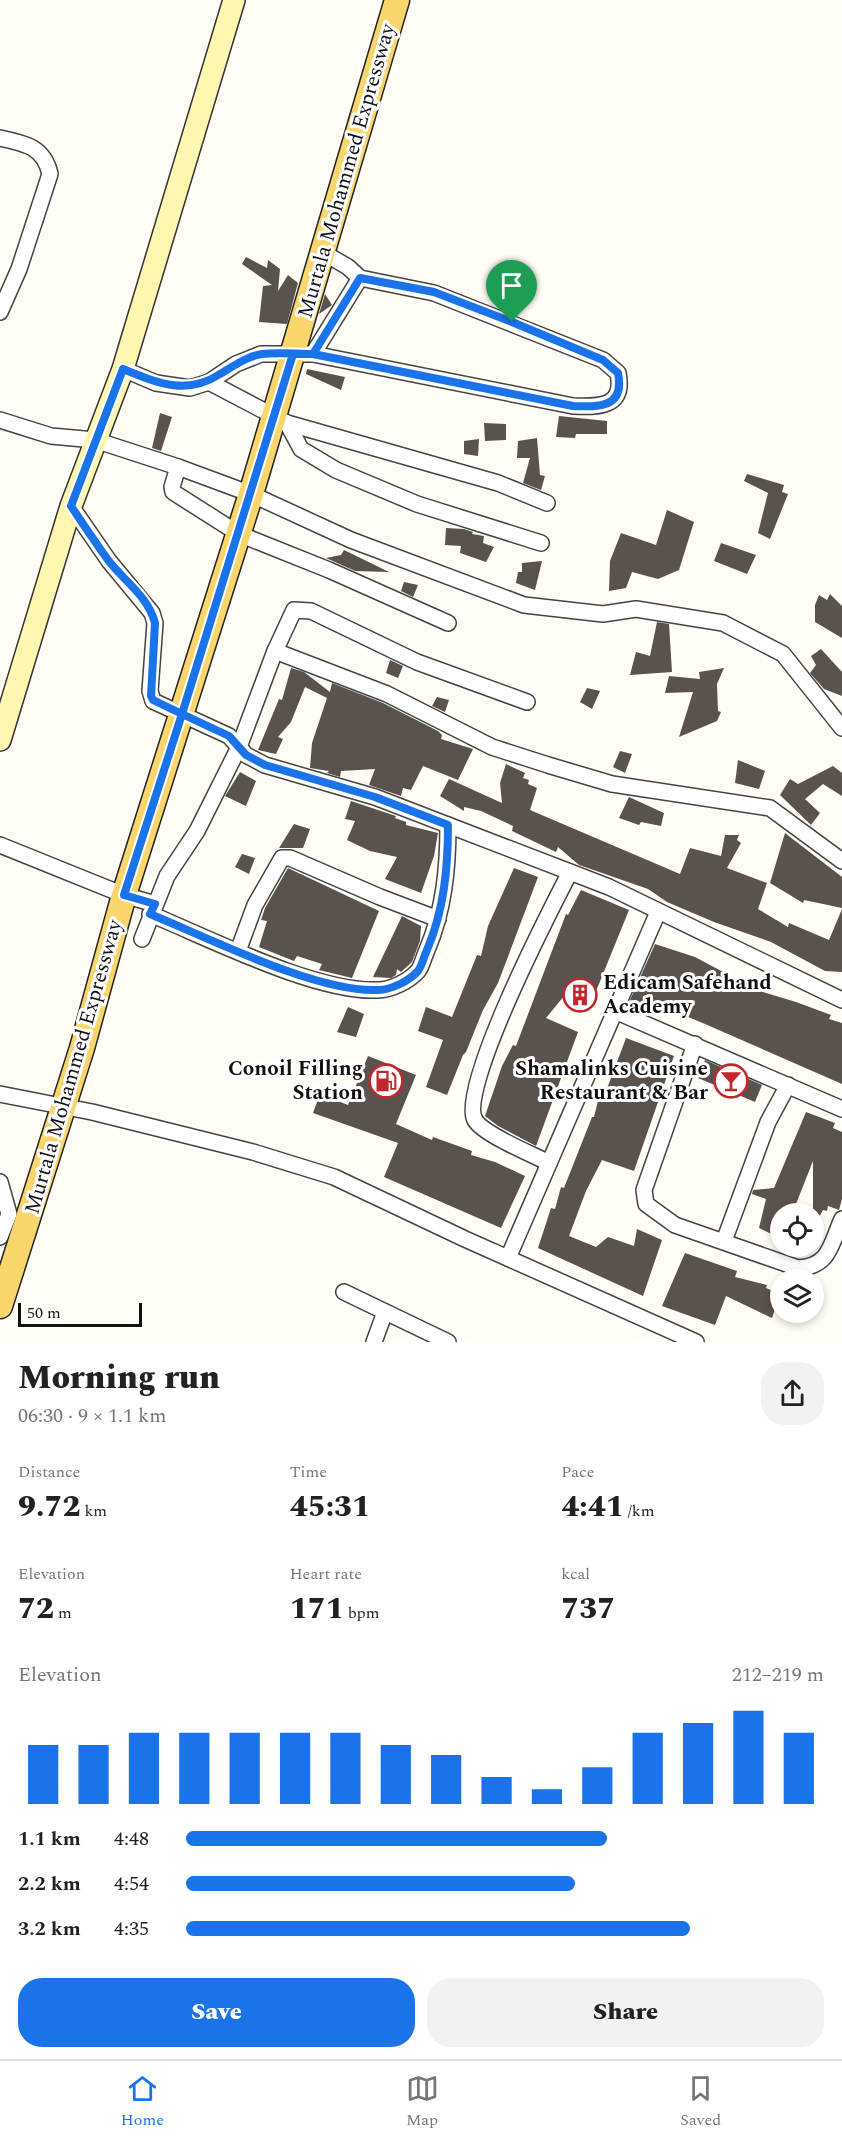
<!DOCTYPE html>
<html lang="en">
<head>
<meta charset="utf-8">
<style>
	body { margin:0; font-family:Spectral,serif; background:#f2f2f2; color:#222; height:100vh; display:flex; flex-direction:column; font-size:22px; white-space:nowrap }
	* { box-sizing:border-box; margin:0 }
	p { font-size:20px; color:#767676 }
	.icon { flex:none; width:33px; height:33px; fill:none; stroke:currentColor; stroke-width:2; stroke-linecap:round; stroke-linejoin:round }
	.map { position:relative; height:1342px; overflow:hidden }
	.sheet { display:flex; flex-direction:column; background:#fff; flex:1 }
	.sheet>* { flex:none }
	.tools { position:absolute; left:770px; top:1203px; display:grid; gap:12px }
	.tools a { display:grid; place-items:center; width:54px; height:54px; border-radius:50%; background:#fff; box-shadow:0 3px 9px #0003; font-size:30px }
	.scale { position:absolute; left:18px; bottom:15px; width:124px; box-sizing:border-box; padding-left:6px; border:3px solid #111; border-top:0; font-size:16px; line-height:21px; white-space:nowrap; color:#111; -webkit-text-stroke:4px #fff; paint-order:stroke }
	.pin { position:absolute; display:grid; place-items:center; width:51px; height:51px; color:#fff; margin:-62px -26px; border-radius:50% 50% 50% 0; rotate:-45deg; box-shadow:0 0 6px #0007 }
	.pin .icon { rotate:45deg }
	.round { display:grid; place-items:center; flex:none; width:63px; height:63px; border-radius:24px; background:#f2f2f2 }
	.summary { display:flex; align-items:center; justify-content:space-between; height:102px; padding:0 18px }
	h1 { font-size:33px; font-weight:800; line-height:45px }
	.metrics { display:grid; grid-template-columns:repeat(3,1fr); gap:9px; height:102px; padding:6px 18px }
	.metrics div { display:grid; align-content:center }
	.metrics b { font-size:30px; font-weight:800 }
	.metrics small { font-size:16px; font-weight:400 }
	.metrics p { font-size:16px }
	.chart { height:168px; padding:12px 18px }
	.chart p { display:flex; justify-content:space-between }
	.chart svg { width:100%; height:108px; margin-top:6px; stroke:#1a73e8; stroke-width:6 }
	.primary-button { display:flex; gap:12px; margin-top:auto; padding:12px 18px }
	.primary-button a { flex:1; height:69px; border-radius:24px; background:#1a73e8; color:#fff; font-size:24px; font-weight:800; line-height:69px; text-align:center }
	.primary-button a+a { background:#f2f2f2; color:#222 }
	ul { padding:0 18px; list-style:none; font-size:20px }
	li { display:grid; grid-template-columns:96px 72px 1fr; align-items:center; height:45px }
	li i { height:15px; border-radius:8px; background:#1a73e8 }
	.tab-bar { display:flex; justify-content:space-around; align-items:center; height:84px; border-top:2px solid #e0e0e0; background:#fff; font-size:16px; color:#767676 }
	.tab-bar a { display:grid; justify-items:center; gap:3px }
	.tab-bar .on { color:#1a73e8 }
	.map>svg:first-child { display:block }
	.building { fill:#5a524d }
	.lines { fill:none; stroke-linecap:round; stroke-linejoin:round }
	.street-casing { stroke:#444; stroke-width:18 }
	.secondary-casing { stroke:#333; stroke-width:24 }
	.primary-casing { stroke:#222; stroke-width:27 }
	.street { stroke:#fff; stroke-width:15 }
	.secondary { stroke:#fff6b0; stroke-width:21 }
	.primary { stroke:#f9d66b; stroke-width:24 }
	.route-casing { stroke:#fff; stroke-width:12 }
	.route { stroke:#1a73e8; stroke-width:8 }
	.labels { text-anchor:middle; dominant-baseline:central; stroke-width:6; stroke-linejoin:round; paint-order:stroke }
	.street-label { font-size:21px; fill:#111; stroke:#fff }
	.poi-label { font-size:21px; font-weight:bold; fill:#111; stroke:#fff; text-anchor:end }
</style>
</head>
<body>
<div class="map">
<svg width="842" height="1342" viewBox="0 0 842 1342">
	<rect width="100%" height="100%" fill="#fffdf5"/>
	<g class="building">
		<polygon points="246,257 267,268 268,260 280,269 278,291 288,275 298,283 287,324 259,322 263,286 272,285 242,264"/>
		<polygon points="325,294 332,305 319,314"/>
		<polygon points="307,369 345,377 341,390 306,374"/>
		<polygon points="160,413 172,417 161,451 152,448"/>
		<polygon points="559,416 607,421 607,434 576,434 575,438 556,437"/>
		<polygon points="484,423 506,424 506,440 485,441"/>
		<polygon points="537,438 540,475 545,476 541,490 523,483 530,458 517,458 518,441"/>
		<polygon points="479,439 478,456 464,454 464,441"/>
		<polygon points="747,474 784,485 782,492 788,494 770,539 758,533 768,493 744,481"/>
		<polygon points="667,510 694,522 679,570 658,579 632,572 626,588 609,591 610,561 621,533 656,545"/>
		<polygon points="446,528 464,529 473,532 472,534 484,536 483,543 494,547 486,562 460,553 461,546 445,545"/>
		<polygon points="721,543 756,555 747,574 714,561"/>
		<polygon points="344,550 389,572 355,571 326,558 341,555"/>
		<polygon points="542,561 535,590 516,583 518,572 522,572 522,563"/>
		<polygon points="404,582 418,585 413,597 401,591"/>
		<polygon points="830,594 842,606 842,638 815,622 815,605 819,595 827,600"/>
		<polygon points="657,622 669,624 672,672 630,675 636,652 650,656"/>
		<polygon points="821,649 842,672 842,696 824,689 810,673 816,665 811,656"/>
		<polygon points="390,660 403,666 398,678 386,673"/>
		<polygon points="291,668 304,672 330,692 332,683 383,703 438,731 442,735 441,739 473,749 458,780 423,766 411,790 403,788 401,796 369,785 375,769 341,771 340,777 327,773 329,771 310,768 312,743 327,698 305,687 291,722 278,737 283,739 276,754 258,750 279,699 282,700"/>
		<polygon points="724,668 717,684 718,711 721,712 717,721 679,737 693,692 665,693 669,676 700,679 699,672"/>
		<polygon points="587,688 600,691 592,709 580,702"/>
		<polygon points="437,697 449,700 445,712 432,706"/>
		<polygon points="620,751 632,754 625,773 613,767"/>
		<polygon points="738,760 765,771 759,789 735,783"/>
		<polygon points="506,764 525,773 523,778 529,780 528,784 537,788 530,810 680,874 690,848 721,856 725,835 739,835 737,840 741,843 727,868 767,883 758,909 788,927 789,923 829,940 842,909 842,972 825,971 771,942 714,922 667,902 648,889 579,865 558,847 556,852 512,831 513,826 481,811 464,807 464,811 440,796 449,779 502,803 500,783"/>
		<polygon points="833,766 842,773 842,796 823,784 805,799 820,813 811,825 780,795 790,779 798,784"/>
		<polygon points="240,772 256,781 246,806 225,796"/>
		<polygon points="629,797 664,813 661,826 641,822 639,825 619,818"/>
		<polygon points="351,801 396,816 395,818 406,822 406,825 438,833 434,856 421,893 385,879 397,857 370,851 347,840 355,821 345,819"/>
		<polygon points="294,824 310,829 303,848 279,848"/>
		<polygon points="785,833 842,877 842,908 804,900 803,903 770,883"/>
		<polygon points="242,854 255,858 249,874 235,867"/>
		<polygon points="288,868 379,911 352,978 319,970 322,964 297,956 294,961 259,947 267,921 261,920 265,908"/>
		<polygon points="514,868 538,877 498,983 483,1010 466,1052 463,1055 447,1095 426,1087 443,1040 418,1031 426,1007 452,1017 477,955 481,956 488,926"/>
		<polygon points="581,890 629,910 590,1006 564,996 546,1018 578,1032 536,1146 498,1126 485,1116 502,1066 513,1045 516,1046 566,914 568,915"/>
		<polygon points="402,916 421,926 420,941 412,962 401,972 397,969 396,975 391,978 373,977"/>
		<polygon points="655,944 695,957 725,973 723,980 796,1002 831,1015 829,1019 842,1023 842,1084 705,1024 676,1012 674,1016 660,1013 630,1000"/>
		<polygon points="348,1007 364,1014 356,1037 337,1032"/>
		<polygon points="626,1038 674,1056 634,1171 602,1160 586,1191 569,1236 596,1247 608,1237 634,1246 637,1229 662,1240 643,1296 538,1248 551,1208 555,1209 561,1187 564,1188 592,1117 594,1117 598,1101 602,1102"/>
		<polygon points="368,1056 416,1075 396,1124 432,1140 433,1137 472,1151 471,1155 495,1162 525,1176 501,1228 384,1177 398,1143 313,1113 320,1094 348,1105"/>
		<polygon points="705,1060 762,1085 755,1102 698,1078"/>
		<polygon points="806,1112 835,1123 833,1128 842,1132 842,1199 839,1210 828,1206 827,1211 823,1210 813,1228 813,1161 792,1214 780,1214 780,1238 759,1228 766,1199 752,1194 753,1190 774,1188"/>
		<polygon points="685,1253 737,1271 735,1277 767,1285 766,1288 780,1294 772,1318 726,1296 715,1325 662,1306"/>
	</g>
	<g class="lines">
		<defs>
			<g id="street">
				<path d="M0,138C25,143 44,147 50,174L19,269L0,312"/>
				<polyline points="313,354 360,278"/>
				<path d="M123,369L156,383L190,388L209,382L236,364L261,354H313L573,406C598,407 625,408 618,373L603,360L434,293L360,278L348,267L324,253"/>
				<polyline points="209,382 287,423 498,483 547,503"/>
				<polyline points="0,420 51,436 95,440 178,467 251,494 351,540 524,605 603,614 636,609 723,623 783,654 842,728"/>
				<polyline points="287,423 301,449 336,470 417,504 541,543"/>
				<polyline points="178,467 172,487 173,492 239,534 329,570 448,623"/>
				<polyline points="71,506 109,561 152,613 155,623 150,691 153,701 229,736 246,755 265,765 375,797 609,887 842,1000"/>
				<polyline points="275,651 387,694 492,747 548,765 612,784 770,808 842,861"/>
				<polyline points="0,845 124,895 155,904"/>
				<path d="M150,914C209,938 316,993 378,990C391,990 409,981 418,971C422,966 424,956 427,950C444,910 448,868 448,825"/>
				<polyline points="142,939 167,876 197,831 239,747 275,651 294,610 311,611 417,662 527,702"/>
				<polyline points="238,951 255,905 282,858 290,858 380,897 438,919"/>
				<polyline points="615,1011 842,1109"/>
				<path d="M695,1044L644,1190L646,1204L675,1225L798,1268C830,1267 831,1243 842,1219"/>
				<polyline points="0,1094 92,1112 253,1152 334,1177 465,1239 696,1342"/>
				<path d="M549,1163C532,1154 484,1135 475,1120C457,1090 552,907 570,872"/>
				<polyline points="0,1182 9,1214 0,1237"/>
				<polyline points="724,1241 768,1122 788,1085"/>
				<polyline points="508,1258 658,912"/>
				<polyline points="344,1292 448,1342"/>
				<polyline points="374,1342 385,1312"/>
			</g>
			<polyline id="secondary" points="0,740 71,506 123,369 234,0"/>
			<polyline id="primary" points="0,1306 82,1048 124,895 251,494 397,0"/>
		</defs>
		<use href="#street" class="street-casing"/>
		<use href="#secondary" class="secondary-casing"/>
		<use href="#primary" class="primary-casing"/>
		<use href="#street" class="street"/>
		<use href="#secondary" class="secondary"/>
		<use href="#primary" class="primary"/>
	</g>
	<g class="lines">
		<defs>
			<path id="route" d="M512,322L434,292L360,278L313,354C297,354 278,352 262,354C247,356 232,367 220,374C186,396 158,383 123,369L71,506C83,524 95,542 108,560C124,581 148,596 155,623L151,696L153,700L182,714L124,895L155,904L150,914C209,938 317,993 378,990C391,990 409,981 418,971C422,966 424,956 427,950C444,910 448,868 448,825L375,797L265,765L246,755L229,736L182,714L293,354H313L573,406C599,407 625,408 618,373L603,360L512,322"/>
		</defs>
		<use href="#route" class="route-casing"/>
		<use href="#route" class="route"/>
	</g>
	<defs>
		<symbol id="building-ring" viewBox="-11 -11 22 22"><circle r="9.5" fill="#fff" stroke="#c4262e" stroke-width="1.5"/><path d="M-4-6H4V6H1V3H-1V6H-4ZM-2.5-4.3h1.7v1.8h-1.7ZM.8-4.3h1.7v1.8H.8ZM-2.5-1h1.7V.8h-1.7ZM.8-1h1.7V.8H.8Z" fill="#c4262e"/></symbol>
		<symbol id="fuel-ring" viewBox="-11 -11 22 22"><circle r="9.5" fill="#fff" stroke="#c4262e" stroke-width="1.5"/><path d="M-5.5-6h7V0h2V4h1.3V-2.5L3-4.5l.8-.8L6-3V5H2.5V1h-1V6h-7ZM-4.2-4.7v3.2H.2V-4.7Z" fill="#c4262e"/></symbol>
		<symbol id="bar-ring" viewBox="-11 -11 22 22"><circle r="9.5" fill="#fff" stroke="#c4262e" stroke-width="1.5"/><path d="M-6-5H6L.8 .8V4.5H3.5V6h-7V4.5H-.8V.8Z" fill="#c4262e"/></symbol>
	</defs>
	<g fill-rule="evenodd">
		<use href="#building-ring" x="561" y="976" width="38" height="38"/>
		<use href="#fuel-ring" x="367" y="1062" width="38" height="38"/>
		<use href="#bar-ring" x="712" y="1062" width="38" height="38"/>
	</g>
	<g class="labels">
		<g class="street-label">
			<text transform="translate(347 171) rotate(-74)">Murtala Mohammed Expressway</text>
			<text transform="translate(74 1067) rotate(-74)">Murtala Mohammed Expressway</text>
		</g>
		<g class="poi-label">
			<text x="603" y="983" text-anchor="start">Edicam Safehand<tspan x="603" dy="24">Academy</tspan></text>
			<text x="363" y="1069">Conoil Filling<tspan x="363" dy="24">Station</tspan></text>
			<text x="708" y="1069">Shamalinks Cuisine<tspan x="708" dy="24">Restaurant &amp; Bar</tspan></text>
		</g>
	</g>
</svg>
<div class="tools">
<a><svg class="icon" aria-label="locate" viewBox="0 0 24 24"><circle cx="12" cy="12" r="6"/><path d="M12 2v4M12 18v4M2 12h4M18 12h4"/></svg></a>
<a><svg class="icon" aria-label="layers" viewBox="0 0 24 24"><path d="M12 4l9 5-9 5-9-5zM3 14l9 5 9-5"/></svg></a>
</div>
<div class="scale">50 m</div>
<div class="pin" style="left:512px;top:322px;background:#1e9e55"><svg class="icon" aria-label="arrive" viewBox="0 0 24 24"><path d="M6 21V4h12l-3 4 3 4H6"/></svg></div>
</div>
<section class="sheet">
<div class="summary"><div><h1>Morning run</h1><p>06:30 · 9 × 1.1 km</p></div><a class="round"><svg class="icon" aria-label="share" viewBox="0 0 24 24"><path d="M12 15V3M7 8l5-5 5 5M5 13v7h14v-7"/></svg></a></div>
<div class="metrics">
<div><p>Distance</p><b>9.72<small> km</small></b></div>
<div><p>Time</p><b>45:31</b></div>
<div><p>Pace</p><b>4:41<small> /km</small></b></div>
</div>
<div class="metrics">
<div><p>Elevation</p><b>72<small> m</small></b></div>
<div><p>Heart rate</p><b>171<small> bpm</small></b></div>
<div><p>kcal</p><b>737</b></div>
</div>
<div class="chart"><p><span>Elevation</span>212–219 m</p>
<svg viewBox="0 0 160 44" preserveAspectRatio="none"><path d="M5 44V20M15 44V20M25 44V15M35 44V15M45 44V15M55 44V15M65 44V15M75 44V20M85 44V24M95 44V33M105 44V38M115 44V29M125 44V15M135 44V11M145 44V6M155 44V15"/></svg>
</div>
<ul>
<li><b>1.1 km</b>4:48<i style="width:66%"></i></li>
<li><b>2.2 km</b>4:54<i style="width:61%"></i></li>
<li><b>3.2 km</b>4:35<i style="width:79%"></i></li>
</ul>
<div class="primary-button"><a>Save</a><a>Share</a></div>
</section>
<nav class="tab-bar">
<a class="on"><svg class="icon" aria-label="home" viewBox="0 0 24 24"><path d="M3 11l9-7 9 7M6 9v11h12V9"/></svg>Home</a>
<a><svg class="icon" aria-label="map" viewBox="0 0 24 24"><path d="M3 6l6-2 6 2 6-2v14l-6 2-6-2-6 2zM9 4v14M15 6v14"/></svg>Map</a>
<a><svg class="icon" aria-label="saved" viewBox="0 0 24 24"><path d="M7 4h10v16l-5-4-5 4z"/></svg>Saved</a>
</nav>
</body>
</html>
